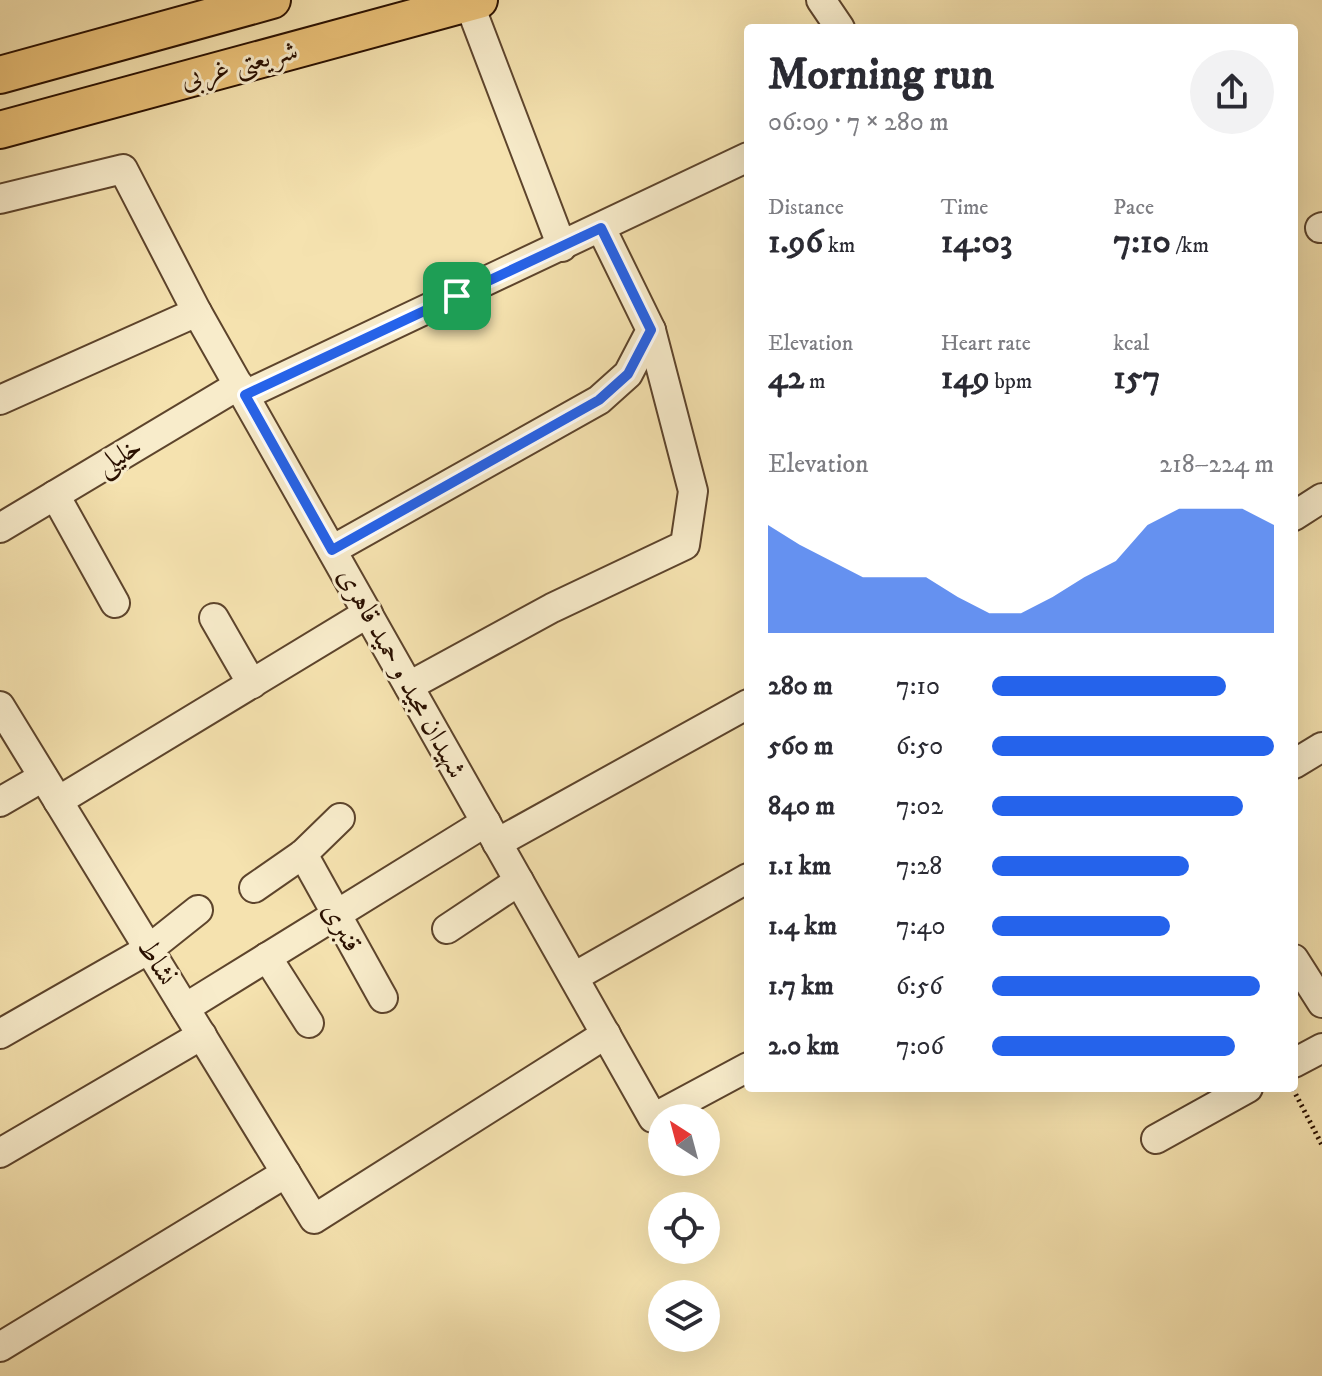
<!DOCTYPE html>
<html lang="en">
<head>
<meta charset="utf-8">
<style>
	body { margin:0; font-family:"IM FELL DW Pica",Amiri,serif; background:#f2f2f3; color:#2b2b33; height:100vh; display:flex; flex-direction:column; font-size:30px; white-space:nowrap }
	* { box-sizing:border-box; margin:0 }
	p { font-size:26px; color:#7c7c81 }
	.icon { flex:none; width:44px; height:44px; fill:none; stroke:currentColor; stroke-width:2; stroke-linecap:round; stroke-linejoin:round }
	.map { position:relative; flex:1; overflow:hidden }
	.drawer { position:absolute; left:744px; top:24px; width:554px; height:1068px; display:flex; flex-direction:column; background:#fff; border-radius:8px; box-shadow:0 8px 32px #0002 }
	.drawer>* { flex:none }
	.needle { width:52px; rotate:324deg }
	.tools { position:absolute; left:648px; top:1104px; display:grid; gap:16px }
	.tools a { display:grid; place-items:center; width:72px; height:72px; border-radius:50%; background:#fff; box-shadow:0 8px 32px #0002; font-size:40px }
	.pin { position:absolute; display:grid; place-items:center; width:68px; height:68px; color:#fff; margin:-34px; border-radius:16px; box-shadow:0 4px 12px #0006 }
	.round { display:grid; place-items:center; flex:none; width:84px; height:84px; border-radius:42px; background:#f2f2f3 }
	.summary { display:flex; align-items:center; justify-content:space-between; height:136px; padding:0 24px }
	h1 { font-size:44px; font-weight:800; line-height:60px }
	.stats { display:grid; grid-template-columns:repeat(3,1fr); gap:12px; height:136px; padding:8px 24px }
	.stats div { display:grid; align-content:center }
	.stats b { font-size:34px; font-weight:800 }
	.stats small { font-size:22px; font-weight:400 }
	.stats p { font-size:22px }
	.chart { height:224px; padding:16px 24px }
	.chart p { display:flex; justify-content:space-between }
	.chart svg { width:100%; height:144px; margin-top:8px; fill:#2563eb; opacity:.7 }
	ul { padding:0 24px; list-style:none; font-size:26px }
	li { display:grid; grid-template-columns:128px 96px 1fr; align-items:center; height:60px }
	li i { height:20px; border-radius:10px; background:#2563eb }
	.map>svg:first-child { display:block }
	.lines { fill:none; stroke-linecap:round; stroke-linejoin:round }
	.minor-casing { stroke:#5d442c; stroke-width:32 }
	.major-casing { stroke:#2a1000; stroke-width:40 }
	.path { stroke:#2a1000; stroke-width:5; stroke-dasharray:2 4; stroke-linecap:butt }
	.minor { stroke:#f8eccb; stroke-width:28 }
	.major { stroke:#eac178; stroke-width:36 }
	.route-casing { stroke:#fff; stroke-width:16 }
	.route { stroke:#2563eb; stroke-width:10 }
	.labels { text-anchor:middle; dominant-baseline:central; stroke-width:6; stroke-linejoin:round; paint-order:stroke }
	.street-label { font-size:28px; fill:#2a1000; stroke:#f8eccb }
</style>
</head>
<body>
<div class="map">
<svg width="1322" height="1376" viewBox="0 0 1322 1376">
	<rect width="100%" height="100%" fill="#f5e2af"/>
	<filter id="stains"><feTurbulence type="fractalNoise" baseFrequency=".0025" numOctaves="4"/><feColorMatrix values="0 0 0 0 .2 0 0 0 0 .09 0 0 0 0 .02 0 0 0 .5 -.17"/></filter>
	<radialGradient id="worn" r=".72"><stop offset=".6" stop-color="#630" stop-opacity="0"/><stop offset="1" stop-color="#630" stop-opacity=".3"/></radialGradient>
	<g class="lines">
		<defs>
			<g id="minor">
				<polyline points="821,0 840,28"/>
				<polyline points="469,3 562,247"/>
				<polyline points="0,199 123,169 197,312 653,1118 748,1067"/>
				<polyline points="1320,228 1322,227"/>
				<polyline points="245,395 748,157"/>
				<polyline points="0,400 197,312"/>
				<polyline points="55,495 115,603"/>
				<polyline points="1294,516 1322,498"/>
				<polyline points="0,528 239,385"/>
				<polyline points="332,550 599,400 628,374 651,330 601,228"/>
				<polyline points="214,618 252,684"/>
				<polyline points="409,686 552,608 685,545 693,491 651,330"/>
				<polyline points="0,706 314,1219 606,1034"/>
				<polyline points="1294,764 1322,747"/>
				<polyline points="58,801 368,613"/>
				<polyline points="0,802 43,777"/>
				<polyline points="497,843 748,704"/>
				<polyline points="303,854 383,998"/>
				<polyline points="254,888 303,854 340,818"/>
				<polyline points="447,929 519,881"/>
				<polyline points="267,957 309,1023"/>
				<polyline points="1294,959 1322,1003"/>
				<polyline points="574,977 748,878"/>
				<polyline points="185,1008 486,822"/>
				<polyline points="0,1034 149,949 198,910"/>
				<polyline points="1294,1063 1322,1048"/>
				<polyline points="1156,1139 1248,1088"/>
				<polyline points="0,1153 202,1035"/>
				<polyline points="0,1347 286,1173"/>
			</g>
			<g id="major">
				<polyline points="0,75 272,0"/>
				<polyline points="0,130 479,0"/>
			</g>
		</defs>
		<use href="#minor" class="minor-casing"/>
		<use href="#major" class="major-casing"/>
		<polyline class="path" points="1293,1089 1322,1145"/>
		<use href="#minor" class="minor"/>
		<use href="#major" class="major"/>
	</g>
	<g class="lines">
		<defs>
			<polygon id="route" points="601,228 651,330 628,374 599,400 332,550 245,395"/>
		</defs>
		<use href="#route" class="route-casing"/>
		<use href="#route" class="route"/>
	</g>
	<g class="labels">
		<g class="street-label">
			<text transform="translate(239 65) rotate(-15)">شریعتی غربی</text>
			<text transform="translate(119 456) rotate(-31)">خلیلی</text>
			<text transform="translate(402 673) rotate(61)">شهیدان مجید و حمید قاهری</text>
			<text transform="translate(342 927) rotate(61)">قنبری</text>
			<text transform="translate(157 962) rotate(59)">نشاط</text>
		</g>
	</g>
	<rect width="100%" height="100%" filter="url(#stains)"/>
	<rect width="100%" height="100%" fill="url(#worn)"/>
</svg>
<div class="tools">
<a><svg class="needle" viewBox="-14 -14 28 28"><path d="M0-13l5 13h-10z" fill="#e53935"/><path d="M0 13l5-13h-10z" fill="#7c7c81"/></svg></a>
<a><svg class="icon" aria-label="locate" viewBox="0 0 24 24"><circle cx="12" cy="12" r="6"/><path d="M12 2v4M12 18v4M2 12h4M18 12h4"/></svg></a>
<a><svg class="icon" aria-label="layers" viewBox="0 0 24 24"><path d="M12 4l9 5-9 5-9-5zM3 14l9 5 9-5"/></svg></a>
</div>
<div class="pin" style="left:457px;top:296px;background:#1e9e55"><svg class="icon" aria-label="arrive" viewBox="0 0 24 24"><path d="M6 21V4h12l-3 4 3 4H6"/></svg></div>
<section class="drawer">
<div class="summary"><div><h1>Morning run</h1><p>06:09 · 7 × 280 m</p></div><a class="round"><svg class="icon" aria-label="share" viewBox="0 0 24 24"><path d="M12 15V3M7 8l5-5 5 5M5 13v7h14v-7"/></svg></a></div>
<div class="stats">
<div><p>Distance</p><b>1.96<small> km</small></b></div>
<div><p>Time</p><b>14:03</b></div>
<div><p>Pace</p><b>7:10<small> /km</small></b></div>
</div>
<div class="stats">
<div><p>Elevation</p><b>42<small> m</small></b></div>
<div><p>Heart rate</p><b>149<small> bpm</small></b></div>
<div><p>kcal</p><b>157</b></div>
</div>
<div class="chart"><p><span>Elevation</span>218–224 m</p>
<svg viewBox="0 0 160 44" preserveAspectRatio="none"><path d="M0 44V11L10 17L20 22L30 27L40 27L50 27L60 33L70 38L80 38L90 33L100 27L110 22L120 11L130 6L140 6L150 6L160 11V44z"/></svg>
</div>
<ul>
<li><b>280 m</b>7:10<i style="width:83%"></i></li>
<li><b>560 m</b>6:50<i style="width:100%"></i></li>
<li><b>840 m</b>7:02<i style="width:89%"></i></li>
<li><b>1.1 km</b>7:28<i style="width:70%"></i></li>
<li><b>1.4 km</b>7:40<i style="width:63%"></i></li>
<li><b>1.7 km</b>6:56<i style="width:95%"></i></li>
<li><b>2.0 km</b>7:06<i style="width:86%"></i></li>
</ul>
</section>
</div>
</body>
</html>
